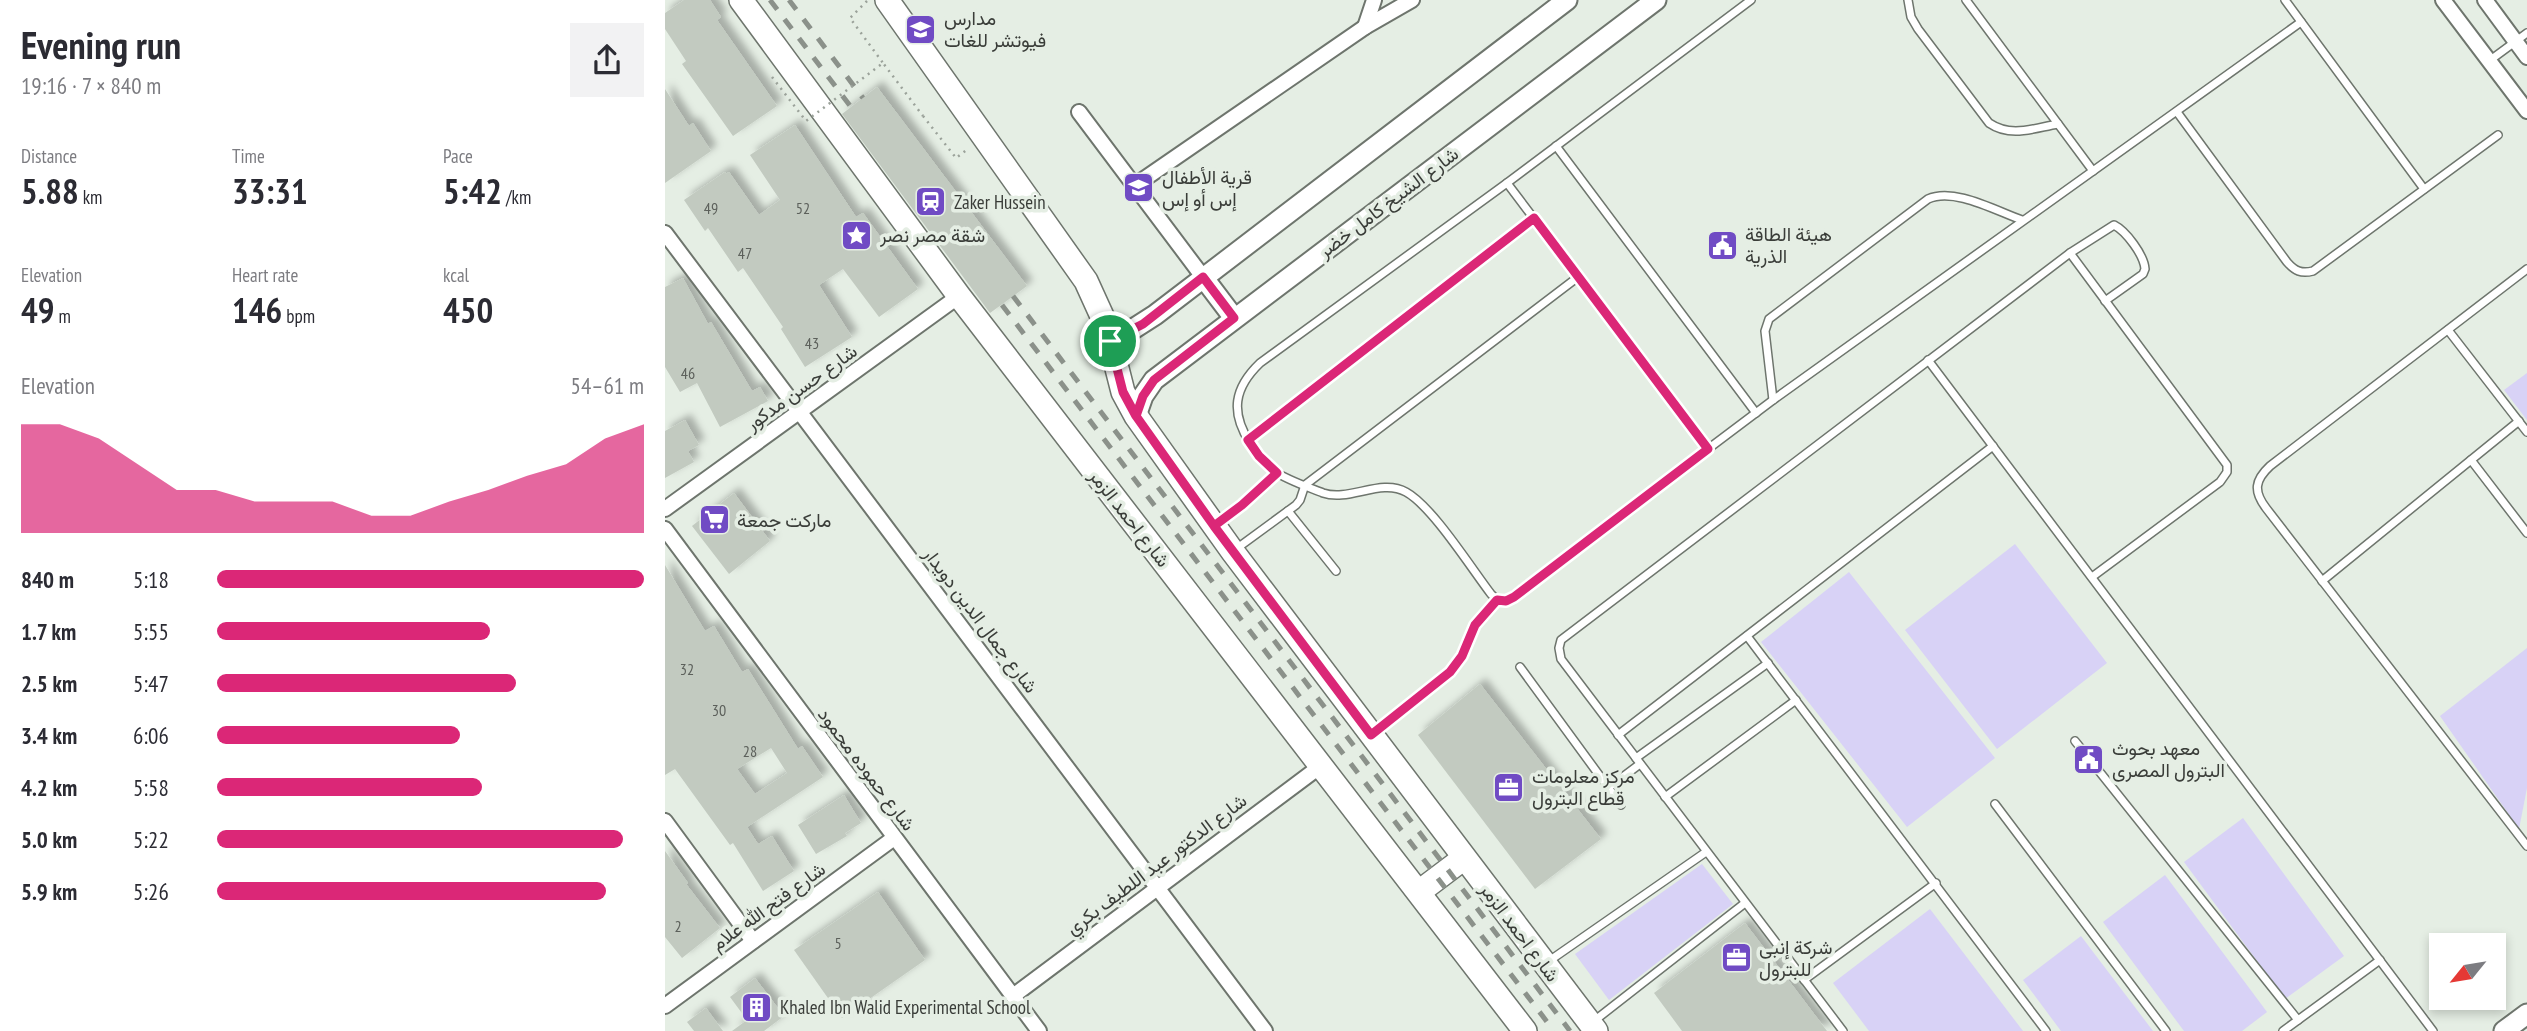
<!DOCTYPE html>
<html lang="en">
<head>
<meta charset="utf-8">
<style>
	body { margin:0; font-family:"PT Sans Narrow",Vazirmatn,sans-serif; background:#f2f2f3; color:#2b2b33; height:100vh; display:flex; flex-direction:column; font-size:26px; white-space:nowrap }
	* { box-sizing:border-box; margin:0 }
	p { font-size:23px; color:#7c7c81 }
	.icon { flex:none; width:38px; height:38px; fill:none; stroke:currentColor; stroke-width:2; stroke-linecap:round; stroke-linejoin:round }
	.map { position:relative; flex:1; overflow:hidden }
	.panel { display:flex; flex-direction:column; background:#fff; width:665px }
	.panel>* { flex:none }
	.needle { width:46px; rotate:240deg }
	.controls { position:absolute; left:1764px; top:933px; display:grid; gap:14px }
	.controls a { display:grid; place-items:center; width:77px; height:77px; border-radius:0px; background:#fff; box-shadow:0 4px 10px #0003; font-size:35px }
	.pin { position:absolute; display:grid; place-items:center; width:60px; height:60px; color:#fff; margin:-30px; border:4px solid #fff; border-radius:50%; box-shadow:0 2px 7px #0007 }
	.round { display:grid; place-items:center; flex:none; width:74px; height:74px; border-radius:0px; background:#f2f2f3 }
	.head { display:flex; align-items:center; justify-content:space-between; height:119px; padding:0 21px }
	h1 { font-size:38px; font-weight:700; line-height:52px }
	.metrics { display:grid; grid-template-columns:repeat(3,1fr); gap:10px; height:119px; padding:7px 21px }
	.metrics div { display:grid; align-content:center }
	.metrics b { font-size:35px; font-weight:700 }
	.metrics small { font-size:19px; font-weight:400 }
	.metrics p { font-size:19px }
	.chart { height:196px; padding:14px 21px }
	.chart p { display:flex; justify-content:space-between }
	.chart svg { width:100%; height:126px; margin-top:7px; fill:#db2777; opacity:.7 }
	ul { padding:0 21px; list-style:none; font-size:23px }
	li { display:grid; grid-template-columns:112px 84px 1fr; align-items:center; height:52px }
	li i { height:18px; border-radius:9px; background:#db2777 }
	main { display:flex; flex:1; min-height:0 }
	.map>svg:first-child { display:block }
	.green { fill:#d8d2f6 }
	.building { fill:#c2cac0; fill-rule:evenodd; filter:url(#shadow) }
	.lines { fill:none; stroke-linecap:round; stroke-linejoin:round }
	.service-casing { stroke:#6e756d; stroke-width:10 }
	.minor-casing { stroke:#6e756d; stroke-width:18 }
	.secondary-casing { stroke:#6e756d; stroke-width:23 }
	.primary-casing { stroke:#6e756d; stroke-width:26 }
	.path { stroke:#9ba29a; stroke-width:2.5; stroke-dasharray:2 5; stroke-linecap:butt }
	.service { stroke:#fff; stroke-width:7 }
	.minor { stroke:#fff; stroke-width:14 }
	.secondary { stroke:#fff; stroke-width:19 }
	.primary { stroke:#fff; stroke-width:23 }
	.rail { stroke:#8b918a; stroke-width:5; stroke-dasharray:12 12; stroke-linecap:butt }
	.path-bridge { stroke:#9ba29a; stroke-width:2.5; stroke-dasharray:2 5; stroke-linecap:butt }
	.route-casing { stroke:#fff; stroke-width:14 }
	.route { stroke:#db2777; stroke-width:9 }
	.labels { text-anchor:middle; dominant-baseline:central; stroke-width:7; stroke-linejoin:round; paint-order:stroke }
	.number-label { font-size:16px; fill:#5c605b }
	.poi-label { font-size:19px; fill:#3a3d39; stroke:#e5eee4; text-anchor:start }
	.street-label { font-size:19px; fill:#3a3d39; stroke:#e5eee4 }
</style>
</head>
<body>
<main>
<section class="panel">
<div class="head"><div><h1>Evening run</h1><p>19:16 · 7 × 840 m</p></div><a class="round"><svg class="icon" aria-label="share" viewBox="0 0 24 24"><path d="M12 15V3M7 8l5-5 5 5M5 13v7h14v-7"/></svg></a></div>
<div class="metrics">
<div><p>Distance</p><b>5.88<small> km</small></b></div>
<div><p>Time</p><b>33:31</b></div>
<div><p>Pace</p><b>5:42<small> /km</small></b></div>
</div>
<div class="metrics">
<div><p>Elevation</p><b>49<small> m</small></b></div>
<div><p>Heart rate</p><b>146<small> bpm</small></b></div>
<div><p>kcal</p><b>450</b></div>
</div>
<div class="chart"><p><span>Elevation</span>54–61 m</p>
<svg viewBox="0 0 160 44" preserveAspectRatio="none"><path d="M0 44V6L10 6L20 11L30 20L40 29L50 29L60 33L70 33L80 33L90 38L100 38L110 33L120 29L130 24L140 20L150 11L160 6V44z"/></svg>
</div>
<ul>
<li><b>840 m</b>5:18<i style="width:100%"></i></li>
<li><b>1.7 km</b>5:55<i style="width:64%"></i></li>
<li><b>2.5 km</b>5:47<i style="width:70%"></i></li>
<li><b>3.4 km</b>6:06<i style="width:57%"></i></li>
<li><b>4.2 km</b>5:58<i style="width:62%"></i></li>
<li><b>5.0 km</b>5:22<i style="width:95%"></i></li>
<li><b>5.9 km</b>5:26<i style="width:91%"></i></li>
</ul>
</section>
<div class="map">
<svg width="1862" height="1031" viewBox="0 0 1862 1031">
	<defs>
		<filter id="shadow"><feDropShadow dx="6" dy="-6" stdDeviation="3.5" flood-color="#0004"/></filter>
	</defs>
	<rect width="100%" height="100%" fill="#e5eee4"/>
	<g class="green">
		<polygon points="1862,373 1862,420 1839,390"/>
		<polygon points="1350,544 1442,663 1332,749 1240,630"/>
		<polygon points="1184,572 1330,758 1242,827 1096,642"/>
		<polygon points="1862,648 1862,788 1854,829 1775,716"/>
		<polygon points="1578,818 1679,956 1620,999 1519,862"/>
		<polygon points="1037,864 1068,904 944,1000 910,954"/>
		<polygon points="1500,875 1602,1012 1577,1031 1519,1031 1438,922"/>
		<polygon points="1265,909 1358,1031 1204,1031 1168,983"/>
		<polygon points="1416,936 1488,1031 1396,1031 1358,980"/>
	</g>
	<g class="building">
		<polygon points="19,0 45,0 56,17 52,20 112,106 68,136 17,64 21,61 0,29 0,13"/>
		<polygon points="212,87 362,286 325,313 177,114"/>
		<polygon points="0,89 24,126 28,123 46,151 0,183"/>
		<polygon points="130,125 191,217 198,213 253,289 214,317 178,269 154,285 187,337 140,367 116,329 118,327 78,268 73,272 43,228 40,231 19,200 60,172 61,174 64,172 94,215 115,200 85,155"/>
		<polygon points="18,278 43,324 46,322 87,391 95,387 103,401 55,427 32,383 15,392 0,367 0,287"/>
		<polygon points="20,420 34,445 23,451 29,462 0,478 0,431"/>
		<polygon points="69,493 105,541 64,574 27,526"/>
		<path d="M0,565L40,631L49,626L77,672L83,669L133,749L137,746L158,777L82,827L93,844L107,836L129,871L98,891L68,843L65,845L10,769L0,775ZM106,748L122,773L90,794L72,769Z"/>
		<polygon points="815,684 936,839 870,889 753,735"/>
		<polygon points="179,795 196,823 180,833 182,836 151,854 133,825"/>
		<polygon points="0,851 23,883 21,884 55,928 17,958 0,937"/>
		<polygon points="213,892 260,960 177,1018 129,950"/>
		<polygon points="1080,923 1162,1031 1017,1031 989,993"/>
		<polygon points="90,978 119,1016 99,1031 67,1031 82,1020 65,997"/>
		<polygon points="41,1008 58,1031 29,1031 22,1022"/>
	</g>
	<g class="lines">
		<defs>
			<g id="service">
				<path d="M1086,0L842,183L595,363C569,388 565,412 585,443C592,454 599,464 609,471C622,480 643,487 658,493C684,502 716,478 741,492C767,506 806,568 826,594L832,600L841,601L1108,400L1636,22"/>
				<path d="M1243,0L1246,17L1253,29L1324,123C1346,138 1369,128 1393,124"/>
				<polyline points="1301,0 1428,171"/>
				<polyline points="1620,0 1759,189"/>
				<polyline points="1824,61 1862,33"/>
				<path d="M1512,112L1622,262C1630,271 1636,274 1648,271L1833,135"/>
				<polyline points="891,146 1091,413"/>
				<polyline points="842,183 1043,449"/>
				<polyline points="1405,253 1562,465 1562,472 1555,482 1427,577"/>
				<path d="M1862,269L1605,466C1590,480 1588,491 1601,508L1862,846"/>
				<polyline points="1783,330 1862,432"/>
				<polyline points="1263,360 1768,1031"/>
				<path d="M1108,400L1100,331L1104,319L1263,199C1289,187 1331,211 1357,220"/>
				<polyline points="583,440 869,218"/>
				<polyline points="1806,460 1862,533"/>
				<polyline points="623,511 671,571"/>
				<polyline points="551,524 577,505 612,473"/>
				<polyline points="571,549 631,505 635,500 640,485 913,277"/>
				<polyline points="1657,581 1854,421"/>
				<polyline points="1082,636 1381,1031"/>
				<polyline points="855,667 956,805"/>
				<polyline points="709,733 785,672 797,656 810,625 832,600"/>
				<polyline points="953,735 1328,446"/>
				<polyline points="1410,741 1633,1020"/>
				<polyline points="971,758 1103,663"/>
				<polyline points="943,788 975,764"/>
				<polyline points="1000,797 1131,700"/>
				<polyline points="1330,804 1501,1031"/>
				<polyline points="884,961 1041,852"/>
				<polyline points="1139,980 1271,883"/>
				<polyline points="929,1021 1080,903"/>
				<path d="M1178,1031L896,659L894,648L896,640L1405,253L1449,225C1461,231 1479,255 1480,269L1478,274L1440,301"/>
				<polyline points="1618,1031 1715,960"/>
			</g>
			<g id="minor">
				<polyline points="1778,0 1862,111"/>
				<polyline points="1820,0 1862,57"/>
				<polyline points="700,27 709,0"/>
				<polyline points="414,112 538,277"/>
				<polyline points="469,186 700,27 747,0"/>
				<polyline points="0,233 600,1031"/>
				<polyline points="0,509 294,296"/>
				<polyline points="0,529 374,1031"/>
				<polyline points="0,821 88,941"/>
				<polyline points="348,996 657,765"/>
				<polyline points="0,1006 229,838"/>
			</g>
			<g id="secondary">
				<polyline points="538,277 569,318"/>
				<polyline points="445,341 465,331 490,315 902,0"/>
				<polyline points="471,416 478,396 489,380 991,0"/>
				<polyline points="1839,1031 1862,1014"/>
			</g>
			<g id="primary">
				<polyline points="76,0 294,296 860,1031"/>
				<polyline points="222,0 421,281 441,325 458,392 471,416 568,552 931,1031"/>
				<polyline points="754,892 799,858"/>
			</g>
		</defs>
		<use href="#service" class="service-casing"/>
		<use href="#minor" class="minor-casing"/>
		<use href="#secondary" class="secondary-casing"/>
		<use href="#primary" class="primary-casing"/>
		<g class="path">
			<polyline points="202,1 185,18 218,63"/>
			<polyline points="258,116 291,158 304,148"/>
		</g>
		<use href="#service" class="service"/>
		<use href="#minor" class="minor"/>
		<use href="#secondary" class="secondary"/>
		<use href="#primary" class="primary"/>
		<g class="rail">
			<polyline points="105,0 186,107"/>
			<polyline points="124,0 198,98"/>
			<polyline points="348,296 905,1031"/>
			<polyline points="337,305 889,1031"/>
		</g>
		<polyline class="path-bridge" points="107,77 141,121 218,63 258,116"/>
	</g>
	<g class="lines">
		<defs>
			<polyline id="route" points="445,341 458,392 471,416 549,526 706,735 785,672 797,656 810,625 832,600 841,601 849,597 1043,449 869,218 583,440 594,456 612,473 577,505 549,526 471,416 478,396 489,380 569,318 538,277 478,324 445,341"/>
		</defs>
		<use href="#route" class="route-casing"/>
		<use href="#route" class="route"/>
	</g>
	<defs>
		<symbol id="school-square" viewBox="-11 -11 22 22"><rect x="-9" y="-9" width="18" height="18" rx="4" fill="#704bc4" stroke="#e5eee4"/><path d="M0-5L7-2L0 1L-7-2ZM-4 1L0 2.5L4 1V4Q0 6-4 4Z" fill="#fff"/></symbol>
		<symbol id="station-square" viewBox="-11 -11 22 22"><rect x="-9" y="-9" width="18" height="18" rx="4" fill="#704bc4" stroke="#e5eee4"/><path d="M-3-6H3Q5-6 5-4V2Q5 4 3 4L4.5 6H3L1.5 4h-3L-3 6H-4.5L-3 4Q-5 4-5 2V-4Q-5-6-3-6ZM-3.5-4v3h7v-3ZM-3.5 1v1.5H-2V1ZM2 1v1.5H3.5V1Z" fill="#fff"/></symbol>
		<symbol id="sight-square" viewBox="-11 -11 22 22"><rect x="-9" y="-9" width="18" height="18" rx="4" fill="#704bc4" stroke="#e5eee4"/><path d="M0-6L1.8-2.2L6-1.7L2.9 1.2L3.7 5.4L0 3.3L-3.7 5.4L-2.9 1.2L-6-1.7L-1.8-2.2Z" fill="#fff"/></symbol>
		<symbol id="civic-square" viewBox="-11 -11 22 22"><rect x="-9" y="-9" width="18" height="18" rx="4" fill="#704bc4" stroke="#e5eee4"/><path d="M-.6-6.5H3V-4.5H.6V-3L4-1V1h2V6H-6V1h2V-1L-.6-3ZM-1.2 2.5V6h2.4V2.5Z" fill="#fff"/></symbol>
		<symbol id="supermarket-square" viewBox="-11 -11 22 22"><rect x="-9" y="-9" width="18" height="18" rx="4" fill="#704bc4" stroke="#e5eee4"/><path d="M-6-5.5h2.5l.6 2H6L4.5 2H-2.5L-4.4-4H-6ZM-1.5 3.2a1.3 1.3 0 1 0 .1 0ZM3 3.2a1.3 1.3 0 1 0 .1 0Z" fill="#fff"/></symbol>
		<symbol id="office-square" viewBox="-11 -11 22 22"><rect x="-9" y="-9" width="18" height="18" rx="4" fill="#704bc4" stroke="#e5eee4"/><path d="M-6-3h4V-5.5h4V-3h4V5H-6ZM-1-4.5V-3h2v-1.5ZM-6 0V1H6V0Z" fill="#fff"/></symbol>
		<symbol id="building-square" viewBox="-11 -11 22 22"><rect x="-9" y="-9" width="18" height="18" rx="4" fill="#704bc4" stroke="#e5eee4"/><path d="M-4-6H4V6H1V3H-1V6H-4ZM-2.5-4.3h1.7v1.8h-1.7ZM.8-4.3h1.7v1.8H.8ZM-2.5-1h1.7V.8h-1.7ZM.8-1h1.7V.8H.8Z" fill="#fff"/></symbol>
	</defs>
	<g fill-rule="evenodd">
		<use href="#school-square" x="238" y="12" width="35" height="35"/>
		<use href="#school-square" x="456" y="170" width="35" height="35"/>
		<use href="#station-square" x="248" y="184" width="35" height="35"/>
		<use href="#sight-square" x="174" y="218" width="35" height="35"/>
		<use href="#civic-square" x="1040" y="228" width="35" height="35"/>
		<use href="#supermarket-square" x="32" y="502" width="35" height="35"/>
		<use href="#civic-square" x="1406" y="742" width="35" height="35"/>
		<use href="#office-square" x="826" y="770" width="35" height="35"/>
		<use href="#office-square" x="1054" y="940" width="35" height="35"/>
		<use href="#building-square" x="74" y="990" width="35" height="35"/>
	</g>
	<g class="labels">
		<g class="number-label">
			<text x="46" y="208">49</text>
			<text x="138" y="208">52</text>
			<text x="80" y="253">47</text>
			<text x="147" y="343">43</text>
			<text x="23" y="373">46</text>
			<text x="22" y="669">32</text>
			<text x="54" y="710">30</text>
			<text x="85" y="751">28</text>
			<text x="13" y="926">2</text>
			<text x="173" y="943">5</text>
		</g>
		<g class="poi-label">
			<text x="279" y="18">مدارس<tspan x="279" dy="22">فيوتشر للغات</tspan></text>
			<text x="497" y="177">قرية الأطفال<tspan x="497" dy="22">إس أو إس</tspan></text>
			<text x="289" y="202">Zaker Hussein</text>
			<text x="1080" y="234">هيئة الطاقة<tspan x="1080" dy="22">الذرية</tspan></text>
			<text x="215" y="235">شقة مصر نصر</text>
			<text x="72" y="520">ماركت جمعة</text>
			<text x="1447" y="748">معهد بحوث<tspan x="1447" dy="22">البترول المصرى</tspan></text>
			<text x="867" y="776">مركز معلومات<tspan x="867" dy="22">قطاع البترول</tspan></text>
			<text x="1094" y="947">شركة إنبى<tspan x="1094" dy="22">للبترول</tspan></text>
			<text x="115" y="1007">Khaled Ibn Walid Experimental School</text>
		</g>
		<g class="street-label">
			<text transform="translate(723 202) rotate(-37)">شارع الشيخ كامل خضر</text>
			<text transform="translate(136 387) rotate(-36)">شارع حسن مدكور</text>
			<text transform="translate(465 518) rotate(52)">شارع احمد الزمر</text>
			<text transform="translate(316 620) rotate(53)">شارع جمال الدين دويدار</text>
			<text transform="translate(202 769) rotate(53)">شارع حموده محمود</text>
			<text transform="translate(491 864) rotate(-37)">شارع الدكتور عبد اللطيف بكري</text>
			<text transform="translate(103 906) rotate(-36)">شارع فتح الله علام</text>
			<text transform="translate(855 932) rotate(53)">شارع احمد الزمر</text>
		</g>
	</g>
</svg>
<div class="controls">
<a><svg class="needle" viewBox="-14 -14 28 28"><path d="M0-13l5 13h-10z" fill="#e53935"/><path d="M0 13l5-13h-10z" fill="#7c7c81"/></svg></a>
</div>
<div class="pin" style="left:445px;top:341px;background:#1e9e55"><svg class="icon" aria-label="arrive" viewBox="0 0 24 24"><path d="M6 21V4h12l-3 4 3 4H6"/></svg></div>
</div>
</main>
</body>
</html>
